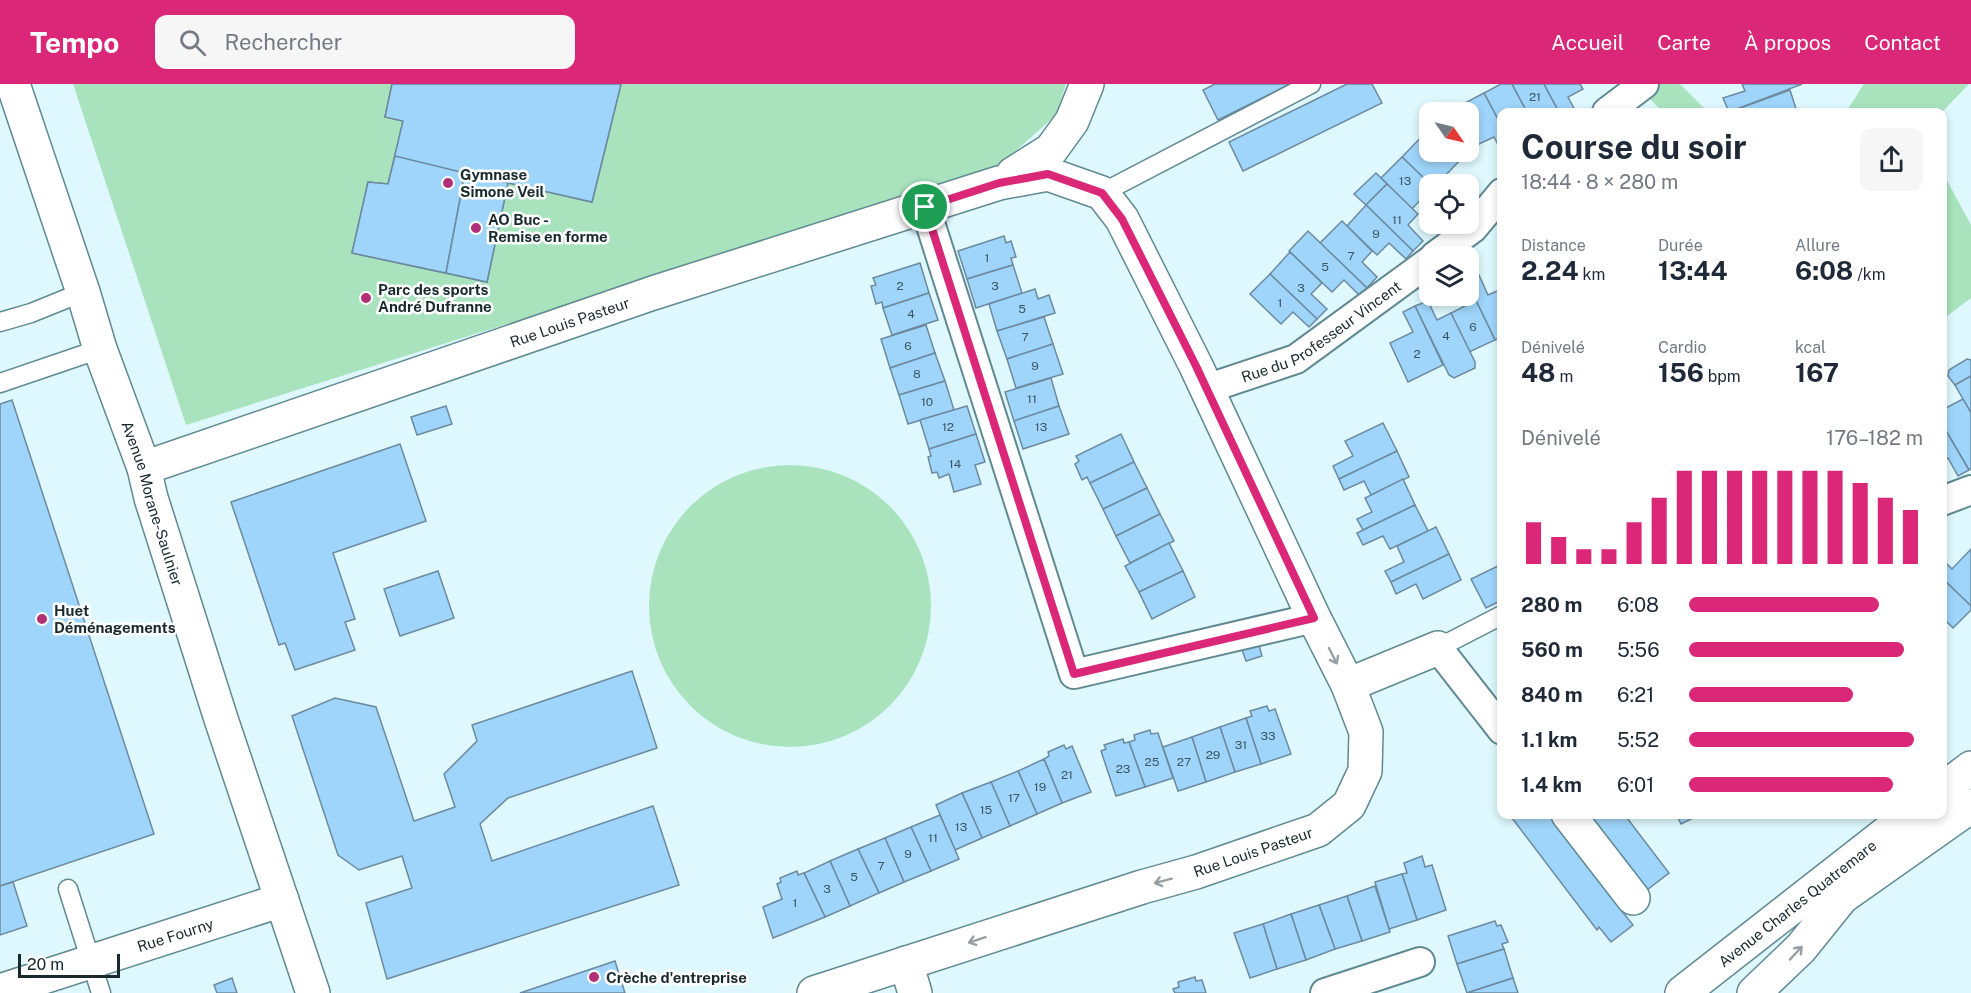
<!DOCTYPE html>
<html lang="fr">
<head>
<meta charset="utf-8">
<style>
	body { margin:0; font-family:"Public Sans",sans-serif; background:#f6f6f7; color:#1f2937; height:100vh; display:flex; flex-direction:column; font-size:22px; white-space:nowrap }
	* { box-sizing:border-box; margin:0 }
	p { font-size:20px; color:#747a83 }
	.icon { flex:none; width:33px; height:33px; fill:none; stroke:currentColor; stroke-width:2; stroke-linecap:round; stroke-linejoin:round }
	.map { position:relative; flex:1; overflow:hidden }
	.details { position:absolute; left:1497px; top:24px; width:450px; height:711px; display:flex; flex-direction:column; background:#fff; border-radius:12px; box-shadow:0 3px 9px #0003 }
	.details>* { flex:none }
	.needle { width:39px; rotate:124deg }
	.controls { position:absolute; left:1419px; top:18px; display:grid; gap:12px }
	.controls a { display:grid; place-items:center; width:60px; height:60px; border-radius:12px; background:#fff; box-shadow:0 3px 9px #0003; font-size:30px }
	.scale { position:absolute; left:18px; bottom:15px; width:102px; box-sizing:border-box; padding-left:6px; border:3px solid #192a2d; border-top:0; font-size:16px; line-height:21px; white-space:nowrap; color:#192a2d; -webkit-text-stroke:4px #fff; paint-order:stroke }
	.pin { position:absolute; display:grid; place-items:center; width:51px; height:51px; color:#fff; margin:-26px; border:3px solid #fff; border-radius:50%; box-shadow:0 2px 6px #0007 }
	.round { display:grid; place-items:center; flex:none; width:63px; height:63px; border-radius:12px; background:#f6f6f7 }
	.head { display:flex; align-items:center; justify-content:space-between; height:102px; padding:0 24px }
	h1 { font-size:33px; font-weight:700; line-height:45px }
	.metrics { display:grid; grid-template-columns:repeat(3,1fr); gap:9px; height:102px; padding:6px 24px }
	.metrics div { display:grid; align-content:center }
	.metrics b { font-size:26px; font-weight:700 }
	.metrics small { font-size:16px; font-weight:400 }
	.metrics p { font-size:16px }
	.chart { height:168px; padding:12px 24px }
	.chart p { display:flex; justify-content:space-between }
	.chart svg { width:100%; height:108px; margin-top:6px; stroke:#db2777; stroke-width:6 }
	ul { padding:0 24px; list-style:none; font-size:20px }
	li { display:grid; grid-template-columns:96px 72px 1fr; align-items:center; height:45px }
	li i { height:15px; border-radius:8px; background:#db2777 }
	header { display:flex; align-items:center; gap:36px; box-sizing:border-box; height:84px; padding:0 30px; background:#db2777; color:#fff }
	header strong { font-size:28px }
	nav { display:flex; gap:33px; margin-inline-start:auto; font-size:21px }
	.search { width:420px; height:54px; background:#f6f6f7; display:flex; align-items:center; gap:15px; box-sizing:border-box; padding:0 21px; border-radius:12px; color:#747a83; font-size:22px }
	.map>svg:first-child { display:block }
	.green { fill:#a9e3be }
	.building { fill:#9fd5fb; stroke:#6c8a9f; stroke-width:1.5 }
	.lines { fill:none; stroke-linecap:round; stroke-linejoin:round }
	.service-casing { stroke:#608992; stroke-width:21 }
	.pedestrian-casing { stroke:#608992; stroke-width:32 }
	.minor-casing { stroke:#608992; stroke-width:36 }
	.service { stroke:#fff; stroke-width:18 }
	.pedestrian { stroke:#fff; stroke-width:28 }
	.minor { stroke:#fff; stroke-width:33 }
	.oneway { stroke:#989fa0 }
	.route-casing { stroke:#fff; stroke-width:12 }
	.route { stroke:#db2777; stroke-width:8 }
	.poi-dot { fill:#b22f77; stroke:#fff; stroke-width:2 }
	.labels { text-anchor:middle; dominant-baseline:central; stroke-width:5; stroke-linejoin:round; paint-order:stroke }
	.number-label { font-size:12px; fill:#3a5560 }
	.poi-label { font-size:15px; font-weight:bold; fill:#192a2d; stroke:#fff; text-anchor:start }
	.street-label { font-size:15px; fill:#192a2d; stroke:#fff }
</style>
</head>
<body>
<header>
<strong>Tempo</strong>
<div class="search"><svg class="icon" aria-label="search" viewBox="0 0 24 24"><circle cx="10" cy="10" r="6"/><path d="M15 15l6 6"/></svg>Rechercher</div>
<nav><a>Accueil</a><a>Carte</a><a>À propos</a><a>Contact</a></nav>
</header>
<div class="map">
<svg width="1971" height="909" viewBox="0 0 1971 909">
	<rect width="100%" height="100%" fill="#def8fe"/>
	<g class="green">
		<polygon points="73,0 1066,0 1056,31 993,87 186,341"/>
		<polygon points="1653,0 1680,0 1708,28 1663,28 1647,12"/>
		<polygon points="1864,0 1969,0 1942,28 1846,28"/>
		<polygon points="1943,89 1971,141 1971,214 1943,235"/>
		<circle cx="790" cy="522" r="141"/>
	</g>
	<g class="building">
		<polygon points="392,0 621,0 592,118 395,72 403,37 385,33"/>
		<polygon points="392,0 621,0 592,118 508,99 487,198 352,169 368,98 388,100 403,37 385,33"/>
		<polygon points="1215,0 1290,0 1218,36 1203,6"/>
		<polygon points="1347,0 1372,0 1382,19 1243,87 1229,58"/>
		<polygon points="1501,0 1512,0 1527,28 1502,28 1502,43 1484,9"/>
		<polygon points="1512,0 1544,0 1559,28 1546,28 1545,25 1539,28 1527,28"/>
		<polygon points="1544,0 1580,0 1583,5 1568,13 1576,28 1559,28"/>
		<polygon points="1742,0 1802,0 1729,28 1723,14 1745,7"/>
		<polygon points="1790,6 1797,28 1729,28"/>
		<polygon points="1484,9 1502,43 1502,68 1494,53 1479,60 1468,40 1468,28 1462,28 1459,22"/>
		<polygon points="1430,44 1430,68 1458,68 1463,73 1443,94 1450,100 1430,100 1402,73"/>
		<polygon points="395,72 465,89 446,189 352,169 368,98 388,100"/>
		<polygon points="1402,73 1430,100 1430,119 1423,113 1412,125 1381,94"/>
		<polygon points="465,89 508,99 487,198 446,189"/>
		<polygon points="1376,89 1387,100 1366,121 1354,110"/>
		<polygon points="1387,100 1418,130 1408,141 1423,157 1413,167 1366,121"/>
		<polygon points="1366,121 1413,167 1406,175 1389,159 1377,171 1347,142"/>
		<polygon points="1342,137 1372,167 1362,178 1377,193 1367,204 1320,159"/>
		<polygon points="1308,147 1367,204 1359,211 1344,196 1332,208 1290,168 1289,167"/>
		<polygon points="1004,152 1006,159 1011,157 1016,173 1011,174 1013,181 967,195 958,167"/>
		<polygon points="1290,168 1322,199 1311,210 1327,225 1317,235 1270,190"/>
		<polygon points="920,179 929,209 883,224 882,218 876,220 871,202 876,201 873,194"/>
		<polygon points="1013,181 1022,209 976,224 967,195"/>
		<polygon points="1270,190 1317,235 1309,243 1293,228 1281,240 1250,210"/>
		<polygon points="1479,191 1488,211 1502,205 1502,253 1495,256 1468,200 1468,196"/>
		<polygon points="1468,200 1495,256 1469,268 1451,229 1465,222 1460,212 1468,212"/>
		<polygon points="1035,205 1038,215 1049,211 1055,229 997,247 989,220"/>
		<polygon points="929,209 938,236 892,251 883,224"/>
		<polygon points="1428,217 1437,236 1451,229 1475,278 1475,284 1454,294 1449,291 1415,222"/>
		<polygon points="1415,222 1443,281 1408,298 1390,259 1413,248 1403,228"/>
		<polygon points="1044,233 1053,260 1007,275 997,247"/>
		<polygon points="926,241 935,269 890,284 881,255"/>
		<polygon points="1053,260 1063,290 1016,304 1007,275"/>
		<polygon points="935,269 945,297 899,311 890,284"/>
		<polygon points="1967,275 1971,276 1971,292 1955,301 1948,292 1949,286"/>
		<polygon points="1971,292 1971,329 1955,301"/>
		<polygon points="1051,294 1059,322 1014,337 1005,308"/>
		<polygon points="945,297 954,326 908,340 899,311"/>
		<polygon points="1963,315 1971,329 1971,385 1969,386 1942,340 1942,326"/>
		<polygon points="12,316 154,750 0,802 0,320"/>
		<polygon points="446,322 452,340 417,351 411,333"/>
		<polygon points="967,322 976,350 929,365 920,336"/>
		<polygon points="1059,322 1069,350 1023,365 1014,337"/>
		<polygon points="1383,339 1397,367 1339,395 1333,382 1353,372 1345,357"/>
		<polygon points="1942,340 1969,386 1958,392 1948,374 1942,376"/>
		<polygon points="976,350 985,378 975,381 981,400 954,408 949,390 939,394 937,388 932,389 928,373 931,372 929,365"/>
		<polygon points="1121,350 1134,378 1090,399 1087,393 1082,396 1075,380 1079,377 1076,372"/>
		<polygon points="400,360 426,437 333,469 355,535 345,538 355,566 295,586 285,559 279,561 231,418"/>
		<polygon points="1397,367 1409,393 1371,411 1364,397 1344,406 1339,395"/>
		<polygon points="1134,378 1147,404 1103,425 1090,399"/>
		<polygon points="1403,395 1415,421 1363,446 1357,435 1372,428 1365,414"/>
		<polygon points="1147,404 1160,430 1116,452 1103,425"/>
		<polygon points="1415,421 1428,447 1390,465 1383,452 1363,461 1357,449"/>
		<polygon points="1160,430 1174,457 1130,479 1116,452"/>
		<polygon points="1436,443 1449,470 1391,498 1385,487 1404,478 1397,462"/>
		<polygon points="1169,459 1183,487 1139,508 1125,482"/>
		<polygon points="1971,465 1971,522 1942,494 1942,475 1952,485"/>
		<polygon points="1449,470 1461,496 1423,515 1416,500 1396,510 1391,498"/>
		<polygon points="1502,480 1502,516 1486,524 1471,495"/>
		<polygon points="438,487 454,534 400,552 384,505"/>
		<polygon points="1183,487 1195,513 1152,535 1139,508"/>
		<polygon points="1942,494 1971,522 1971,526 1953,544 1942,533"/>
		<polygon points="1257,554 1262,572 1246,577 1240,560"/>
		<polygon points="632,587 657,664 508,714 480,740 492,777 653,722 679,801 387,895 366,819 412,804 402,772 359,786 338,771 292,632 335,614 376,623 414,737 455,723 444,690 477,657 472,641"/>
		<polygon points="1267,622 1269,627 1275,625 1291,670 1261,680 1246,634 1252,632 1250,627"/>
		<polygon points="1246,634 1261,680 1235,688 1220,643"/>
		<polygon points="1220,643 1235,688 1206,698 1192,653"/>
		<polygon points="1150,646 1151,650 1158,649 1173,694 1145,703 1129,658 1135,656 1134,651"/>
		<polygon points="1192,653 1206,698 1178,707 1163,663"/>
		<polygon points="1123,655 1124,659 1129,658 1145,703 1116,712 1101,667 1106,665 1104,661"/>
		<polygon points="1064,661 1066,665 1072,662 1091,708 1062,719 1044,675 1049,672 1048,668"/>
		<polygon points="1044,675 1062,719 1037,730 1018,687"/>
		<polygon points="1018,687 1037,730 1010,742 991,698"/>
		<polygon points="991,698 1010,742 982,754 962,709"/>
		<polygon points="962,709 982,754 955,766 936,721"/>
		<polygon points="1509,730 1550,730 1623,824 1621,826 1633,841 1611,858 1599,843 1597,846"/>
		<polygon points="1582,730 1624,730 1669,789 1643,809"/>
		<polygon points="1676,730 1701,730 1681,740"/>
		<polygon points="940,731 959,775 931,787 911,743"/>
		<polygon points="911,743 931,787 904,798 885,754"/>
		<polygon points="885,754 904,798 879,809 858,765"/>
		<polygon points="858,765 879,809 850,822 830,777"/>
		<polygon points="1422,772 1425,783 1432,781 1446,826 1417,836 1402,790 1407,789 1404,779"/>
		<polygon points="830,777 850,822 825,833 804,789"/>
		<polygon points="797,787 798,791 804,789 825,833 773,854 763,823 782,815 777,800 781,798 780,794"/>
		<polygon points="1402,790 1417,836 1389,845 1375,798"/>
		<polygon points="13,798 27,842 0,851 0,802"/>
		<polygon points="1375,802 1390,848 1362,857 1347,812"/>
		<polygon points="1347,812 1362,857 1335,865 1319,821"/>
		<polygon points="1319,821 1335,865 1306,876 1291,830"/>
		<polygon points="1291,830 1306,876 1277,885 1263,840"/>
		<polygon points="1495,837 1497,842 1501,841 1508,858 1502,860 1504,865 1457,880 1448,852"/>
		<polygon points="1263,840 1277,885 1250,894 1234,849"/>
		<polygon points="1504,865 1513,894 1467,909 1457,880"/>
		<polygon points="615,877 625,909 520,909"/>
		<polygon points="1195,893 1196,897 1202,896 1206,909 1175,909 1173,905 1179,903 1178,898"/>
		<polygon points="232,894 237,909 217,909 214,901"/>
		<polygon points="1513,894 1518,909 1467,909"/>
	</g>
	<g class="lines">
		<defs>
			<g id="service">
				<polyline points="1102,109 1311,0"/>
				<polyline points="0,238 31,229 83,208"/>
				<polyline points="0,299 100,265"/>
				<polyline points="1438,564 1502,531"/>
				<polyline points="68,805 101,909"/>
			</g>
			<g id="pedestrian">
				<polyline points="1607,28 1644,0"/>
				<polyline points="925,123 1074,590 1314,534"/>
				<polyline points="1435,172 1473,144 1502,109"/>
				<path id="s1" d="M1206,305L1296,275L1430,177"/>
				<polyline points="1942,417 1971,406"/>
				<polyline points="1438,564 1502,646"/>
				<polyline points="1325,909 1420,878"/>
			</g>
			<g id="minor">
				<path id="s2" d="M13,0L83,208L100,265L144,384L151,414L221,635L313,909"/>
				<polyline points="1013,90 1051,66 1072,37 1087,0"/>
				<path id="s3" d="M144,384L653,209L999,99L1048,90L1102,109L1122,135L1196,282L1314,534L1348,601L1366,648L1365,687L1349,721L1318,746L1196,788L1142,803L814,909"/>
				<polyline points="1348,601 1438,564"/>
				<polyline points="1942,706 1971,684"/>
				<polyline points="1568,730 1633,814"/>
				<polyline points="906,879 915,909"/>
				<path id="s4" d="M0,907L282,816"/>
				<path id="s5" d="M1682,909L1911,730"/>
				<polyline points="1754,909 1801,864 1842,813 1971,722"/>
			</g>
		</defs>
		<use href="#service" class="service-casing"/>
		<use href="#pedestrian" class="pedestrian-casing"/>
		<use href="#minor" class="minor-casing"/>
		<use href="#service" class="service"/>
		<use href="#pedestrian" class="pedestrian"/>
		<use href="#minor" class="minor"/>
	</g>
	<defs><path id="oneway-shaft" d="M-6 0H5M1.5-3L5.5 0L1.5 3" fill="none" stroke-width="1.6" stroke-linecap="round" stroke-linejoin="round" transform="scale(1.5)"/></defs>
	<g class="oneway">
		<use href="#oneway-shaft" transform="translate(1333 572) rotate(63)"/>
		<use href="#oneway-shaft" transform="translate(1163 797) rotate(165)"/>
		<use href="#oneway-shaft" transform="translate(977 856) rotate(162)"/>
		<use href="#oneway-shaft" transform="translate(1796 869) rotate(-47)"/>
	</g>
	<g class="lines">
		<defs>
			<polygon id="route" points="1048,90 1102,109 1122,135 1196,282 1314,534 1074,590 925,123 999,99"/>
		</defs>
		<use href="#route" class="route-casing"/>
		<use href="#route" class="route"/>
	</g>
	<g class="poi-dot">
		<circle cx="448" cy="99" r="6"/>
		<circle cx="476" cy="144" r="6"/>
		<circle cx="366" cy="214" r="6"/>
		<circle cx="42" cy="535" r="6"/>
		<circle cx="594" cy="893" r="6"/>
	</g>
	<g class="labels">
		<g class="number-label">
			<text x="1535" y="13">21</text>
			<text x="1405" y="97">13</text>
			<text x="1397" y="136">11</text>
			<text x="1376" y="150">9</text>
			<text x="1351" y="172">7</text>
			<text x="987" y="174">1</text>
			<text x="1325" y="183">5</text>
			<text x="900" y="202">2</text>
			<text x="995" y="202">3</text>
			<text x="1301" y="204">3</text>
			<text x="1280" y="219">1</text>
			<text x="1022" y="225">5</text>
			<text x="911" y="230">4</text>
			<text x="1473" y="243">6</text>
			<text x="1446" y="252">4</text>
			<text x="1025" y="253">7</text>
			<text x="908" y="262">6</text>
			<text x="1417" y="270">2</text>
			<text x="1035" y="282">9</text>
			<text x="917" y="290">8</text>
			<text x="1032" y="315">11</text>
			<text x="927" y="318">10</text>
			<text x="948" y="343">12</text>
			<text x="1041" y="343">13</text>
			<text x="955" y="380">14</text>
			<text x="1268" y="652">33</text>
			<text x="1241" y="661">31</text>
			<text x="1213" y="671">29</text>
			<text x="1152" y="678">25</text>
			<text x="1184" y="678">27</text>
			<text x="1123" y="685">23</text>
			<text x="1067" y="691">21</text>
			<text x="1040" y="703">19</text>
			<text x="1014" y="714">17</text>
			<text x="986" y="726">15</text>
			<text x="961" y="743">13</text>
			<text x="933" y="754">11</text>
			<text x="908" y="770">9</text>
			<text x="881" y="782">7</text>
			<text x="854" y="793">5</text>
			<text x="827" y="805">3</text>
			<text x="795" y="819">1</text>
		</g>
		<g class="poi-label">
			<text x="460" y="90">Gymnase<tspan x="460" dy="17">Simone Veil</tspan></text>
			<text x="488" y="135">AO Buc -<tspan x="488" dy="17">Remise en forme</tspan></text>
			<text x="378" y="205">Parc des sports<tspan x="378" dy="17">André Dufranne</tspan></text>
			<text x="54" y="526">Huet<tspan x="54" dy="17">Déménagements</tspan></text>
			<text x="606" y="893">Crèche d'entreprise</text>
		</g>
		<g class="street-label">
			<text stroke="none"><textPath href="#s3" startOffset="450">Rue Louis Pasteur</textPath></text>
			<text stroke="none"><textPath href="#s1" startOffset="130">Rue du Professeur Vincent</textPath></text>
			<text stroke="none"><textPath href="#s2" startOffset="442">Avenue Morane-Saulnier</textPath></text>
			<text transform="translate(1253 768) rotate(-19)">Rue Louis Pasteur</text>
			<text stroke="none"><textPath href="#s5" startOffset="146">Avenue Charles Quatremare</textPath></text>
			<text stroke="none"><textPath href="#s4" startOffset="184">Rue Fourny</textPath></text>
		</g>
	</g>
</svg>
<div class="controls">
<a><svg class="needle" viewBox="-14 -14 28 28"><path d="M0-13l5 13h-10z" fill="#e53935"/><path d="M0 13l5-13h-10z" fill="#747a83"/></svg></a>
<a><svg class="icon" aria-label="locate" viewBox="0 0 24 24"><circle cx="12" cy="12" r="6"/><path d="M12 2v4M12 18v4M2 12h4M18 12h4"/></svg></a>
<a><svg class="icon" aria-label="layers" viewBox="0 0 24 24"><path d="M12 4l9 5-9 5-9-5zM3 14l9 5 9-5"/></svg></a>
</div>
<div class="scale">20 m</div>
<div class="pin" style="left:925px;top:123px;background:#1e9e55"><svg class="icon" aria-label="arrive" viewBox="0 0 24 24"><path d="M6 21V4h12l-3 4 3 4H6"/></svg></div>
<section class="details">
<div class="head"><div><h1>Course du soir</h1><p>18:44 · 8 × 280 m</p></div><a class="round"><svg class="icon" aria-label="share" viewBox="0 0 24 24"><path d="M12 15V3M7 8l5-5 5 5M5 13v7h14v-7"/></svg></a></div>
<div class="metrics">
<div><p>Distance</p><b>2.24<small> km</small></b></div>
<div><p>Durée</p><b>13:44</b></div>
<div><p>Allure</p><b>6:08<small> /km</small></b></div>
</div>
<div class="metrics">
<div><p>Dénivelé</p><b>48<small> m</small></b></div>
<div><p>Cardio</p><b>156<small> bpm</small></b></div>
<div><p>kcal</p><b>167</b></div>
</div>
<div class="chart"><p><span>Dénivelé</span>176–182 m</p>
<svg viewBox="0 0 160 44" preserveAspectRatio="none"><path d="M5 44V27M15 44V33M25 44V38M35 44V38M45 44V27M55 44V17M65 44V6M75 44V6M85 44V6M95 44V6M105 44V6M115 44V6M125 44V6M135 44V11M145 44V17M155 44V22"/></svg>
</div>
<ul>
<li><b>280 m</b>6:08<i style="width:81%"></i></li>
<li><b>560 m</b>5:56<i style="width:92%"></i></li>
<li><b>840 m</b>6:21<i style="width:70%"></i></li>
<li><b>1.1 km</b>5:52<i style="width:96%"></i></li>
<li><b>1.4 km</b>6:01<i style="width:87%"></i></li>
</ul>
</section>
</div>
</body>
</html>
